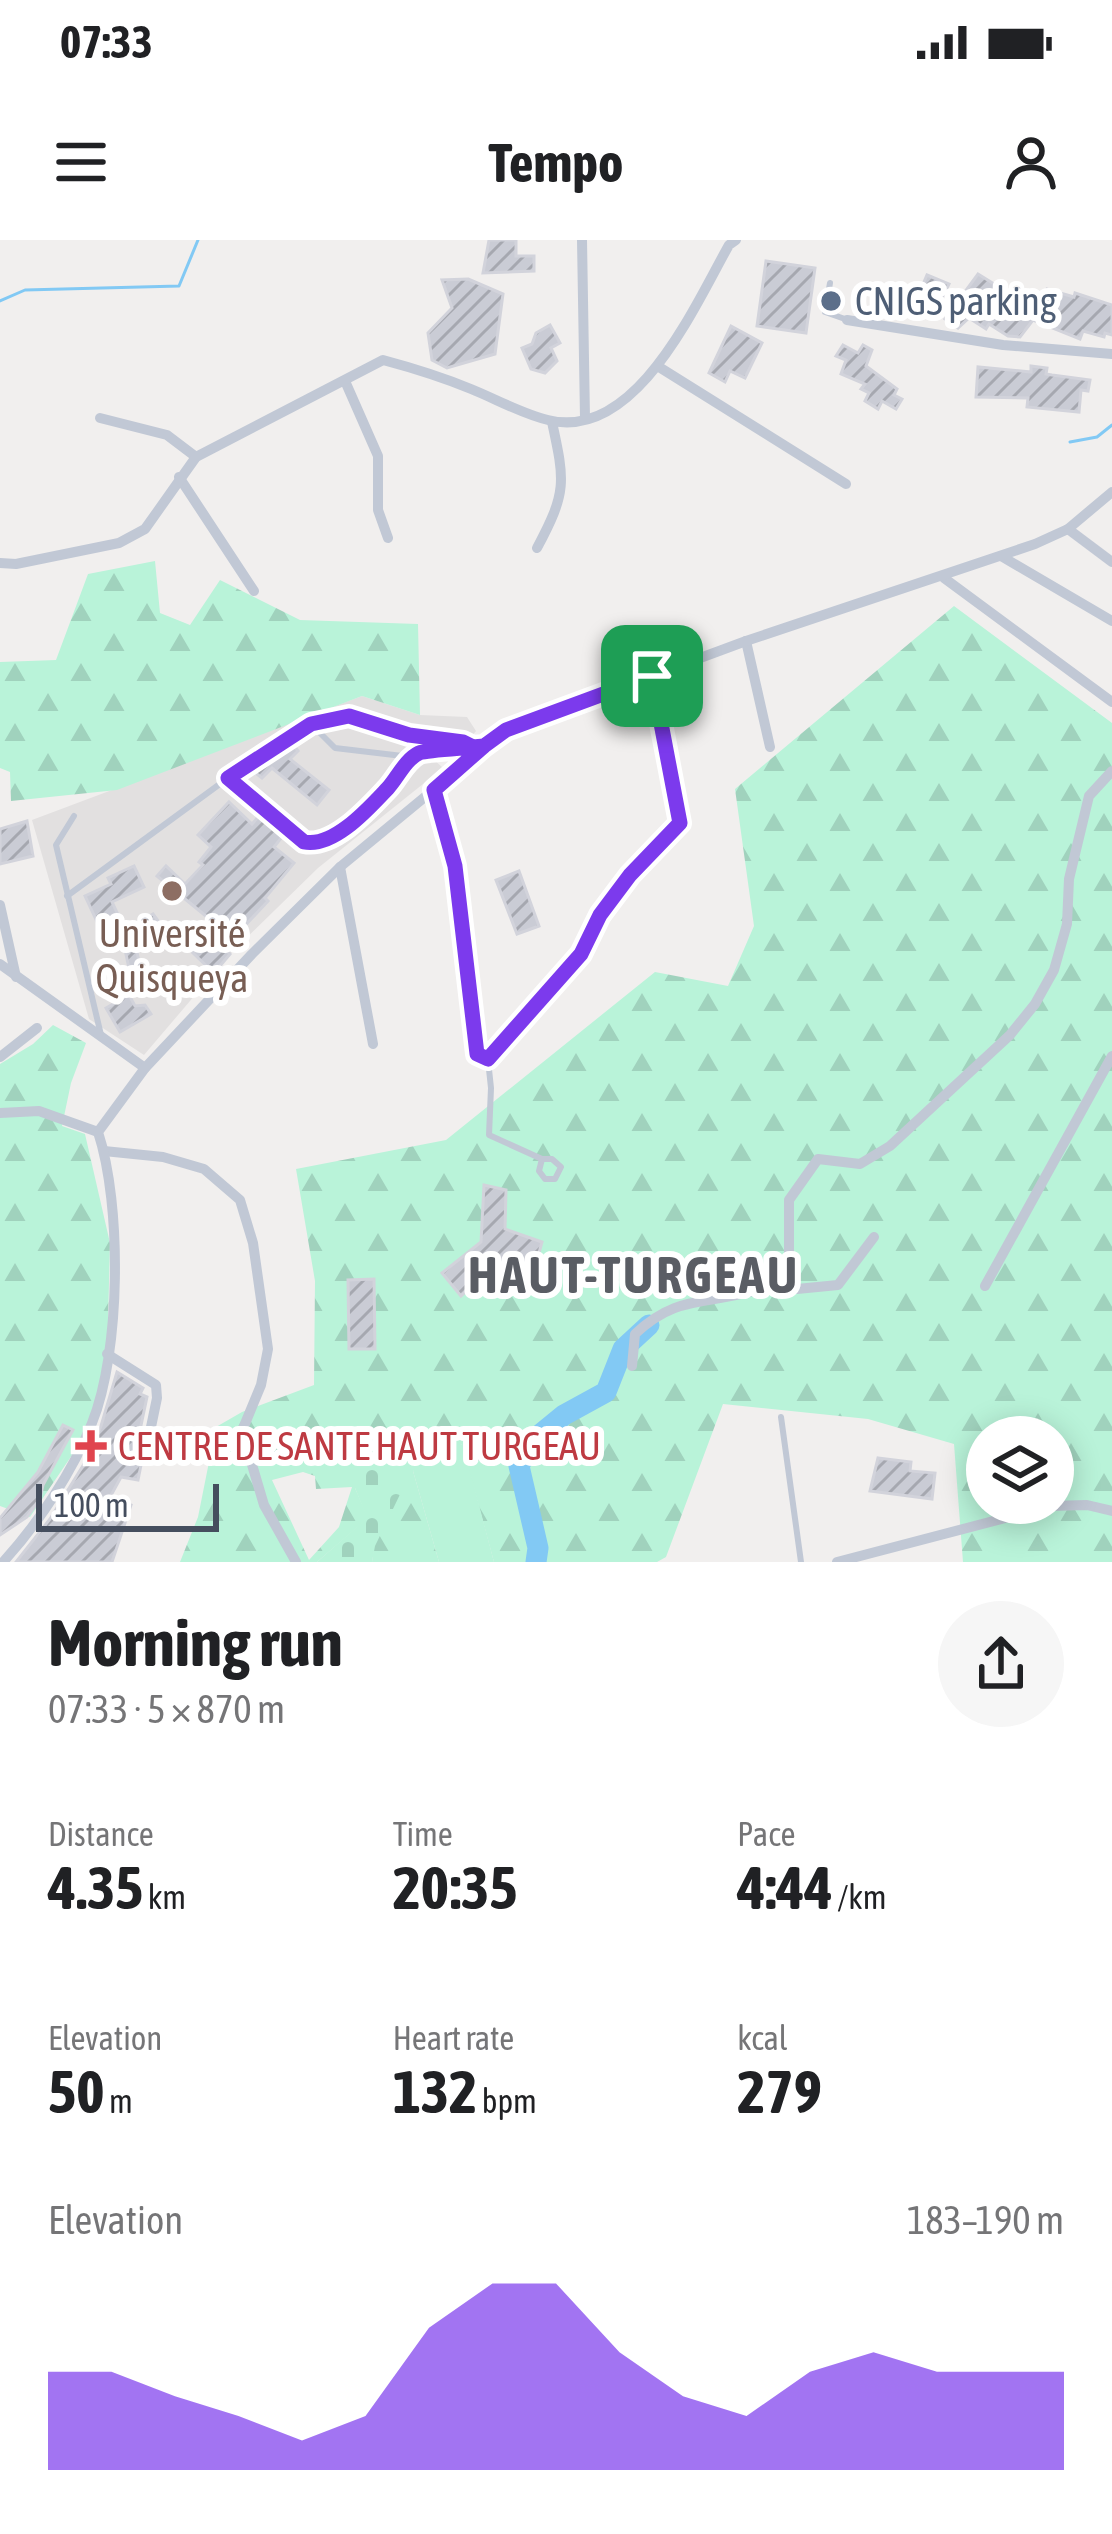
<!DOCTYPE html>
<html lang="en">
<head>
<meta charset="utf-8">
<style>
	body { margin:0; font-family:"Asap Condensed",sans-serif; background:#f6f6f6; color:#202124; height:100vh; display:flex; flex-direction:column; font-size:45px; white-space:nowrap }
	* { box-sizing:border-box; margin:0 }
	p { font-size:39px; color:#757577 }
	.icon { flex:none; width:66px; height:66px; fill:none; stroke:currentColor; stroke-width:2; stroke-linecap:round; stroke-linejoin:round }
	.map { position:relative; height:1322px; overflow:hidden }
	.details { display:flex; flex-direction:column; background:#fff; flex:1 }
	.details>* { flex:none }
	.fabs { position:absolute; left:966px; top:1176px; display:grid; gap:24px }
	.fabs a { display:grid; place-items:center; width:108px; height:108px; border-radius:50%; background:#fff; box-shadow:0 6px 30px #0003; font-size:60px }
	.scale { position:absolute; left:36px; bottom:30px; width:183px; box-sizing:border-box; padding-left:12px; border:6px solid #454e5e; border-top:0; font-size:33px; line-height:42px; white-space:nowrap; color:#454e5e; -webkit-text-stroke:9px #fff; paint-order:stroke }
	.pin { position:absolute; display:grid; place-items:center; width:102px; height:102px; color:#fff; margin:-51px; border-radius:24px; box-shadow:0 6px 18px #0006 }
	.round { display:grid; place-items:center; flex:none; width:126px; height:126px; border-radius:63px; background:#f6f6f6 }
	.headline { display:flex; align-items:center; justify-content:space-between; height:204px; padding:0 48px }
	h1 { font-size:66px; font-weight:700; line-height:90px }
	.figures { display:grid; grid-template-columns:repeat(3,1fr); gap:18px; height:204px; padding:12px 48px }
	.figures div { display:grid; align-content:center }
	.figures b { font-size:60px; font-weight:700 }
	.figures small { font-size:33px; font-weight:400 }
	.figures p { font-size:33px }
	.chart { height:336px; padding:24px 48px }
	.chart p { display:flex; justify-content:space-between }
	.chart svg { width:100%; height:216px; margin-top:12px; fill:#7c3aed; opacity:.7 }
	.status { display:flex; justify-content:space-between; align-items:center; height:84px; padding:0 60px; background:#fff; direction:ltr }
	.status svg { height:33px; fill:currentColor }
	header { display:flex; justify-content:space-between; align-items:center; height:156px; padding:0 48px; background:#fff; font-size:54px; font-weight:700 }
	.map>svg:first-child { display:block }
	.education { fill:#e2e0e0 }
	.forest { fill:url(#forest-firs); fill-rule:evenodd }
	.cemetery { fill:url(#cemetery-stones) }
	.pitch { fill:#b9f3d9 }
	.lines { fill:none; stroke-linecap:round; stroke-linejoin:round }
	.stream { stroke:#82c9f4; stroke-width:3 }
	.river { stroke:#82c9f4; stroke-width:21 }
	.building { fill:url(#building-hatch); stroke:#d2d3db; stroke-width:3 }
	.lane { stroke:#c1c8d5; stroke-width:6 }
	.street { stroke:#c1c8d5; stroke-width:10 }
	.route-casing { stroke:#fff; stroke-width:24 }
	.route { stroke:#7c3aed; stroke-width:15 }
	.service-dot { fill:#5c6f8a; stroke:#fff; stroke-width:4.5 }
	.education-dot { fill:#8d6e63; stroke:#fff; stroke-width:4.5 }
	.health-dot { fill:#e0444e; stroke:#fff; stroke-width:4.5 }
	.labels { text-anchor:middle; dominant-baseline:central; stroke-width:12; stroke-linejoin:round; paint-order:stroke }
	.service-label { font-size:39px; fill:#4e5e75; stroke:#fff; text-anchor:start }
	.education-label { font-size:39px; fill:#785e54; stroke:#fff }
	.health-label { font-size:39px; fill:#be3a42; stroke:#fff; text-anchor:start }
	.district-label { font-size:51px; font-weight:bold; letter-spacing:3px; fill:#5a5d64; stroke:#fff }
</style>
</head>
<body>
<div class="status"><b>07:33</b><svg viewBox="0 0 49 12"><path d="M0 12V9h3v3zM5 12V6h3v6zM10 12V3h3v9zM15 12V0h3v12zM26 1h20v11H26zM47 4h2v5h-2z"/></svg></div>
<header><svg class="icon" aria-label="menu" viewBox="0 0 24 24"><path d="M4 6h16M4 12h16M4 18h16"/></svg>Tempo<svg class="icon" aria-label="person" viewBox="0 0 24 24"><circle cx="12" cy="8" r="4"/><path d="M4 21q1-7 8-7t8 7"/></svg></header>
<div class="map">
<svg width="1112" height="1322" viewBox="0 0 1112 1322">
	<defs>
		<pattern id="forest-firs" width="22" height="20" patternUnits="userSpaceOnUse" patternTransform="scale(3)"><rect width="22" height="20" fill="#b9f3d9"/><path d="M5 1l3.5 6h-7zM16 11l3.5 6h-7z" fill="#a0d2bd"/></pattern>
		<pattern id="cemetery-stones" width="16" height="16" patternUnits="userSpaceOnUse" patternTransform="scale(3)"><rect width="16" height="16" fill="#b9f3d9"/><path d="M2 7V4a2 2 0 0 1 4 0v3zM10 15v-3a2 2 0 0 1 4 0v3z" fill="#a0d2bd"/></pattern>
		<pattern id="building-hatch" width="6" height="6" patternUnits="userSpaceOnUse" patternTransform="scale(3)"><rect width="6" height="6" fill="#caccd5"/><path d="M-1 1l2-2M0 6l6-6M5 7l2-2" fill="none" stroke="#a6a8b0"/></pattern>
	</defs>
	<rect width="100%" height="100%" fill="#f1efee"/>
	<polygon class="education" points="362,456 420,475 467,477 476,491 472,496 439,495 430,516 443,528 318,628 230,714 144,815 89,779 32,580"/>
	<g class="forest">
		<polygon points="155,321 160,373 190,385 220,340 300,380 418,384 420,475 362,456 117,550 11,561 10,532 0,528 0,422 56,420 88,334"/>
		<path d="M954,366L1112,483V1322H963L954,1204L868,1179L723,1164L666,1317L657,1322H494L462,1204L413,1231L439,1322H372L374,1306L404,1244L366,1210L355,1212V1248L368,1278L317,1322H180L198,1277L216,1187L242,1172L314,1145L315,1041L296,929L446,900L655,732L728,746L754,686L735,549ZM987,1197H1053V1263H987ZM303,1232L315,1236L316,1249L352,1247L339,1287L309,1320L272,1240Z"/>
		<polygon points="53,785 86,803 71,843 62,886 85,894 110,1003 107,1123 85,1196 30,1277 0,1266 0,824 33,804"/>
	</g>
	<polygon class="cemetery" points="388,1191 421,1199 422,1209 375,1306 372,1322 317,1322 367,1278 355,1248 355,1211 365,1209 364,1197"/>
	<polygon class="pitch" points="463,1204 494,1322 439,1322 413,1231 425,1211"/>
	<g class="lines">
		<g class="stream">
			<polyline points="0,61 25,50 179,46 198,0"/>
			<polyline points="1070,202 1097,197 1112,185"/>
		</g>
		<polyline class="river" points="536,1322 538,1308 519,1226 531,1202 564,1175 606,1152 623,1109 649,1085"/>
	</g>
	<g class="building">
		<polygon points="489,0 516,0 516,16 534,16 534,31 483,33"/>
		<polygon points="766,21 815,28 806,93 757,86"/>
		<polygon points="978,34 1015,57 1020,48 1042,62 1047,49 1074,57 1075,53 1112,65 1112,95 1105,93 1104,97 1083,91 1080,99 1033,80 1020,97 1008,96 989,84 986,89 969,78 958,88 945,79"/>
		<polygon points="927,35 949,44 932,79 912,70"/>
		<polygon points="468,39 503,54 495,114 447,128 432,120 428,93 452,68 442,40"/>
		<polygon points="550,85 560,103 551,108 557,121 545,133 531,129 522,108 532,104 536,93"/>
		<polygon points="731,86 762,103 745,138 730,131 725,142 709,133"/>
		<polygon points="843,105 858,113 863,105 872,110 866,126 897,149 894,155 902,159 896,169 882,161 878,169 865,161 869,153 861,149 865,144 841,134 846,120 836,116"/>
		<polygon points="1031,126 1047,128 1046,134 1052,135 1090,140 1088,151 1081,150 1079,172 1027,167 1028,158 976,157 978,127 1031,132"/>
		<polygon points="293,505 298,511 290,519 329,550 317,565 272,528 262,538 253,531"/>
		<polygon points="229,562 252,584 259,576 282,597 274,607 294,623 265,658 268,661 224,708 230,714 214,733 193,713 218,686 157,636 166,626 185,644 203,625 199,622 211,607 198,595"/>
		<polygon points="27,581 33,616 0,624 0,589"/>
		<polygon points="134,626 144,647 112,662 120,679 100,688 85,656 111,644 108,638"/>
		<polygon points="519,631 539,686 517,694 496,640"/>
		<polygon points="153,674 167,693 137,712 141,731 130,733 123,700 140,697 133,686"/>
		<polygon points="129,755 135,766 145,765 151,774 120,792 106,768"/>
		<polygon points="484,945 506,950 505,989 542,1002 536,1024 505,1016 461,1056 442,1033 481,1002"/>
		<polygon points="374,1039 375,1109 349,1109 348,1040"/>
		<polygon points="117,1132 143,1148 140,1154 147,1157 135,1214 141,1225 138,1240 121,1237 109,1259 131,1265 112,1322 16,1322 50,1279 84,1224 101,1186"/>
		<polygon points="63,1185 73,1190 43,1245 40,1259 27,1277 0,1295 0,1278 38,1232"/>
		<polygon points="878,1218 911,1222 910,1231 935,1233 932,1259 870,1251"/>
	</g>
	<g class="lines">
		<g class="lane">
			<polyline points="830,43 825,72 845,79"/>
			<polyline points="311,484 335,508 411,517"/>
			<path d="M228,538L304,601C347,611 385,539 414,517C428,505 452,513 469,508"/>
			<polyline points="74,576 56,605 101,795"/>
			<polyline points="67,656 228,538 311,484 349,476 409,495 463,502 473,507 483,506"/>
			<polyline points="488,820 491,848 489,895 542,919 539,931 545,939 555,939 561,927 552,919 542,919"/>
			<polyline points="781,1177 801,1322"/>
		</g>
		<g class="street">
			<polyline points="582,0 585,178"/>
			<polyline points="847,80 1003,105 1112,114"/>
			<polyline points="659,127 846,244"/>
			<polyline points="345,141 378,216 378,270 388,298"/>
			<polyline points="100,178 167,195 196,217"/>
			<polyline points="179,237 254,351"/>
			<polyline points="1068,289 1112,322"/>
			<path d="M537,308C567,252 565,242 552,182"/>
			<polyline points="1001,316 1112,381"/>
			<path d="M0,323L16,324L119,303L145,289L196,217L383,120C413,128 442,137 471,149C496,159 522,174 548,180C636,202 695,65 729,5L736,0"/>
			<polyline points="944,338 1112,462"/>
			<polyline points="746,401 770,507"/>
			<polyline points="434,550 455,626 477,814 488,819 581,714 600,675 630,635 680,583 652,436"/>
			<polyline points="340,627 373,804"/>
			<polyline points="0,665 16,737"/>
			<polyline points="0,724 145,828"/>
			<polyline points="0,817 37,788"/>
			<polyline points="0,873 39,871 98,892"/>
			<polyline points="104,911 163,917 204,929 240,960 253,1003 268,1109 261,1145 242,1191 264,1265 296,1322"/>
			<polyline points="874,997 838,1045 797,1049 789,1033 789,960 818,919 860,924 890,906 1010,795 1035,764 1054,730 1067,684 1069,639 1089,556 1112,531"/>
			<polyline points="985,1046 1112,816"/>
			<polyline points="107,1114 156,1145 157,1158 145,1216"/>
			<path d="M632,1126L635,1094C676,1055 704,1065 753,1051C765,1048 777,1039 789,1033"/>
			<path d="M3,1322C38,1284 73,1231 92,1183C121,1111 122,965 98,892L145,828L252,714L340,627L506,490L746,401L1035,304L1068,289L1112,252"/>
			<polyline points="837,1322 1051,1266 1087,1265 1112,1271"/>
		</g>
	</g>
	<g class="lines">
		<defs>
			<path id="route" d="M652,436L506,490L484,506L473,507L463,502L409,495L349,476L311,484L228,538L304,602C334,608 369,568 388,548C398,537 405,520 419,513C427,510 470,508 484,506L434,550L455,626L477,814L488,819L581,714L600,675L630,635L680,583L652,436"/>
		</defs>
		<use href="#route" class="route-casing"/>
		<use href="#route" class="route"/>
	</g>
	<circle class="service-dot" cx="831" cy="61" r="12"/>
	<circle class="education-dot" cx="172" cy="651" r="12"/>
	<path class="health-dot" d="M85 1188h12v12h12v12h-12v12h-12v-12h-12v-12h12z"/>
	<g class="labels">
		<g class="service-label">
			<text x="855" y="61">CNIGS parking</text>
		</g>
		<g class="education-label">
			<text x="172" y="693">Université<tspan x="172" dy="45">Quisqueya</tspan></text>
		</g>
		<g class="health-label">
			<text x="118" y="1206">CENTRE DE SANTE HAUT TURGEAU</text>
		</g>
		<g class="district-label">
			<text x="634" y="1034">HAUT-TURGEAU</text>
		</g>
	</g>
</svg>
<div class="fabs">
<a><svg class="icon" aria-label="layers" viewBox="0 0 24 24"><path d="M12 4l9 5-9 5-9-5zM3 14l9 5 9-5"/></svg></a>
</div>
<div class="scale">100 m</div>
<div class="pin" style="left:652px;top:436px;background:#1e9e55"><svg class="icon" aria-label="arrive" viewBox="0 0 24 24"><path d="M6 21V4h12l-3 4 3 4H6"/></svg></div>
</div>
<section class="details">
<div class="headline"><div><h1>Morning run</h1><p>07:33 · 5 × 870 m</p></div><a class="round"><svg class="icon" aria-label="share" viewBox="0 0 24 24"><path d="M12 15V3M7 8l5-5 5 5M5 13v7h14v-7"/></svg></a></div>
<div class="figures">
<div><p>Distance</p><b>4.35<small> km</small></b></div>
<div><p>Time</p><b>20:35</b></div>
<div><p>Pace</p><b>4:44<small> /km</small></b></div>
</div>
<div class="figures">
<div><p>Elevation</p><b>50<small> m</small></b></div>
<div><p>Heart rate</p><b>132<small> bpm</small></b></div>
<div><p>kcal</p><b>279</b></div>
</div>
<div class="chart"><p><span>Elevation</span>183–190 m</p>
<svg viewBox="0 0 160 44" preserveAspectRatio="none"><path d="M0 44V24L10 24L20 29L30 33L40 38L50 33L60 15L70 6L80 6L90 20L100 29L110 33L120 24L130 20L140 24L150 24L160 24V44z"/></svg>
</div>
</section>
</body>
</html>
